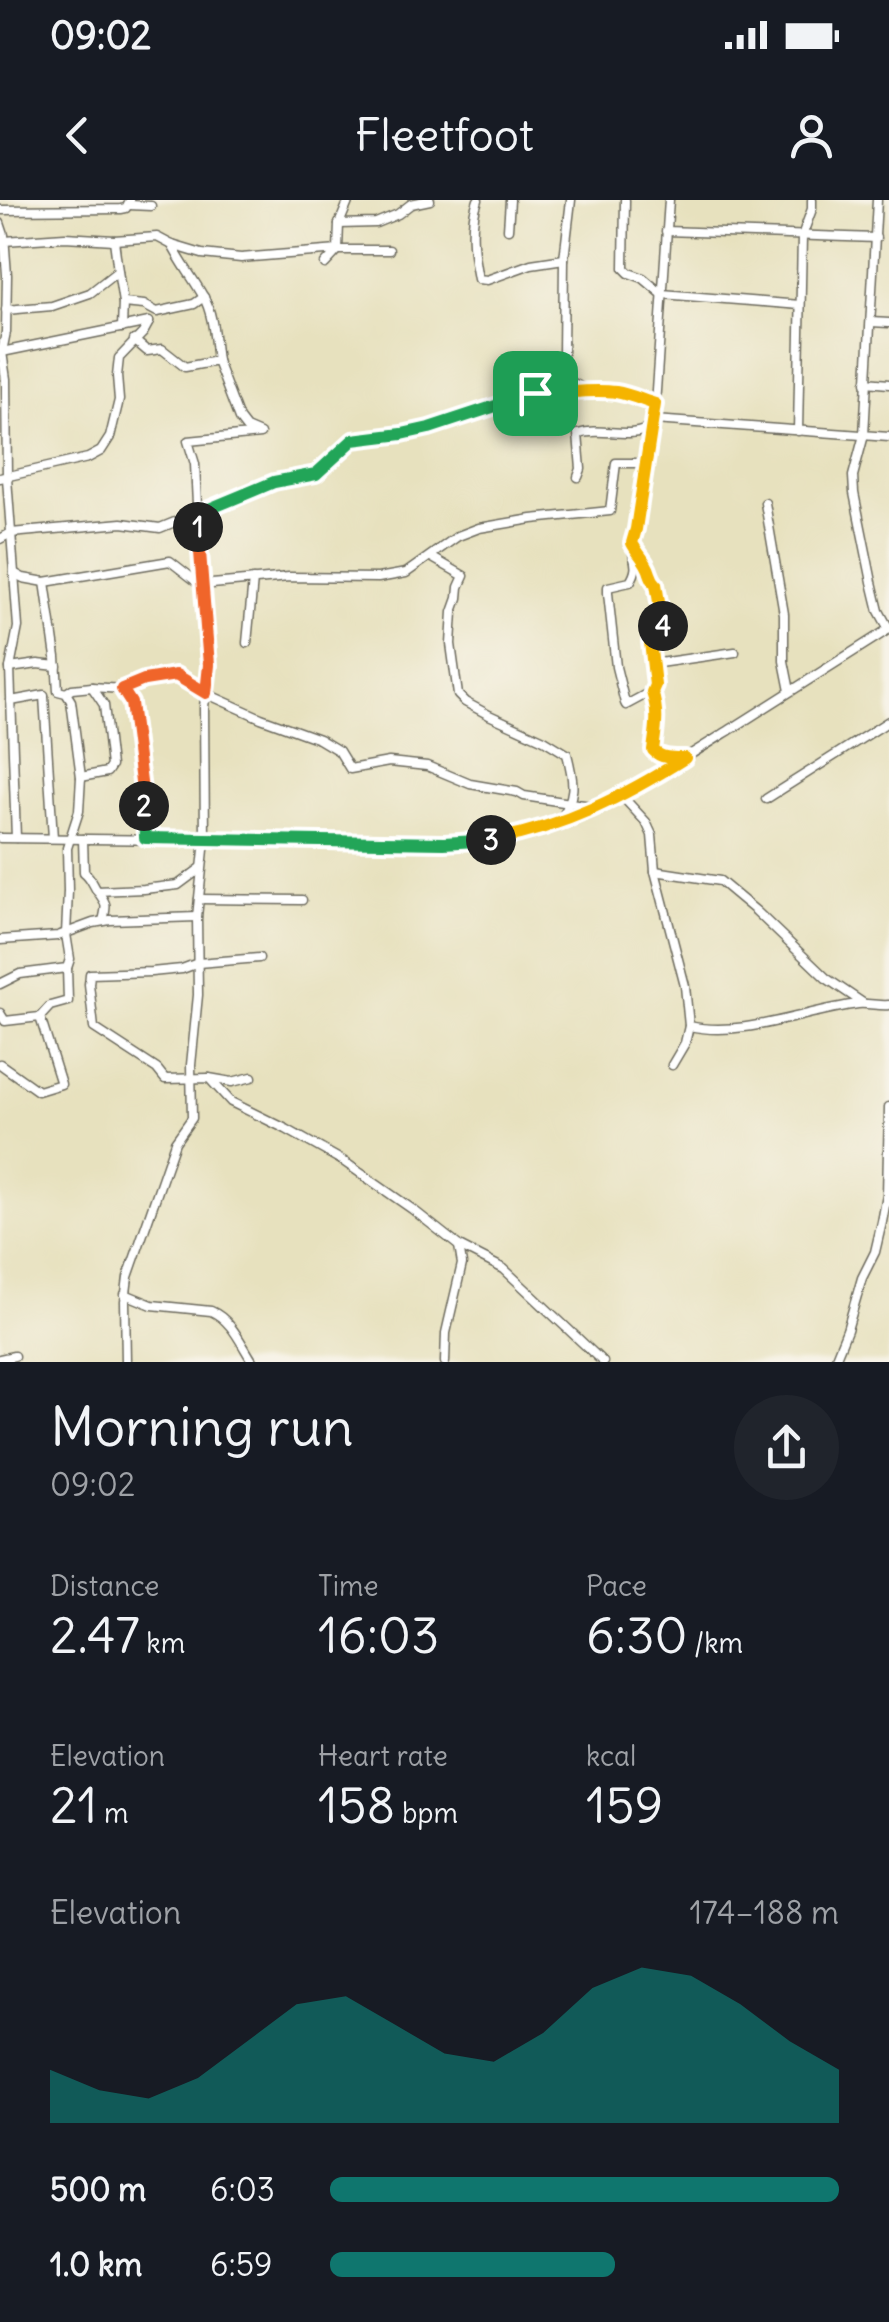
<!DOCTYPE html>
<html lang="en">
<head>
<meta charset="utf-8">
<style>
	body { margin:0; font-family:Delius,sans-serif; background:#20242c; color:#f1f3f6; height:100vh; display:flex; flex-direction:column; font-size:38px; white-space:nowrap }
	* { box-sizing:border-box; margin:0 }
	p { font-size:32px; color:#9ea1a6 }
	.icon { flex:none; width:55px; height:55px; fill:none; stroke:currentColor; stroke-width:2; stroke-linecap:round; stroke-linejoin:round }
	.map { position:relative; height:1162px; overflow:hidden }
	.side { display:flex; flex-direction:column; background:#171b24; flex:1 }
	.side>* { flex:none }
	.pin { position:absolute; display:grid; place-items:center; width:85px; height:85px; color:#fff; margin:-42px; border-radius:20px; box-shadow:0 5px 15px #0006 }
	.km { position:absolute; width:50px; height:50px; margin:-25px; border-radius:50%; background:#222; color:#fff; font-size:28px; line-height:50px; text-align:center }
	.round { display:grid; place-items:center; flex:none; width:105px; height:105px; border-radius:52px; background:#20242c }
	.summary { display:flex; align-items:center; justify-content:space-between; height:170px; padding:0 50px }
	h1 { font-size:55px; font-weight:600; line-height:75px }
	.metrics { display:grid; grid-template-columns:repeat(3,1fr); gap:15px; height:170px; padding:10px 50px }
	.metrics div { display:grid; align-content:center }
	.metrics b { font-size:50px; font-weight:600 }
	.metrics small { font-size:28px; font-weight:400 }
	.metrics p { font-size:28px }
	.chart { height:280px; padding:20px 50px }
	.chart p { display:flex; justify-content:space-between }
	.chart svg { width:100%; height:180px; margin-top:10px; fill:#0f766e; opacity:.7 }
	ul { padding:0 50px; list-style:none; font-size:32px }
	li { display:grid; grid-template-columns:160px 120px 1fr; align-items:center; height:75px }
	li i { height:25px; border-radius:12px; background:#0f766e }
	.status { display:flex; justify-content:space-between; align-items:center; height:70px; padding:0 50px; background:#171b24; direction:ltr }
	.status svg { height:28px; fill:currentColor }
	header { display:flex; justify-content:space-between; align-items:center; height:130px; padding:0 50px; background:#171b24; font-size:45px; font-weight:600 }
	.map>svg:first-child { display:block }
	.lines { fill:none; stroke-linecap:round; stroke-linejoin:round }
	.minor-casing { stroke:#6d6b5e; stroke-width:11 }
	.minor { stroke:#fff; stroke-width:8 }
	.split-1-casing { stroke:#fff; stroke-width:20 }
	.split-2-casing { stroke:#fff; stroke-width:20 }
	.split-3-casing { stroke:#fff; stroke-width:20 }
	.split-4-casing { stroke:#fff; stroke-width:20 }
	.split-5-casing { stroke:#fff; stroke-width:20 }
	.split-1 { stroke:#22a559; stroke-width:12 }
	.split-2 { stroke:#f0652b; stroke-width:12 }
	.split-3 { stroke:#22a559; stroke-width:12 }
	.split-4 { stroke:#f5b400; stroke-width:12 }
	.split-5 { stroke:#f5b400; stroke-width:12 }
</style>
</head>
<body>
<div class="status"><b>09:02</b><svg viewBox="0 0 49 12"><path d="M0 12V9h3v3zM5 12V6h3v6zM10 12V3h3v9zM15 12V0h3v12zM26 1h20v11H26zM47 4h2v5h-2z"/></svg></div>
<header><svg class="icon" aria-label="back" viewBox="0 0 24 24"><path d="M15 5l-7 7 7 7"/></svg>Fleetfoot<svg class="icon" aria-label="person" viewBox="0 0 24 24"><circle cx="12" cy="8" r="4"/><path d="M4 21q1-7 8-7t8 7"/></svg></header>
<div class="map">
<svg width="889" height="1162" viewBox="0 0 889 1162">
	<rect width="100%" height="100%" fill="#f7f3e8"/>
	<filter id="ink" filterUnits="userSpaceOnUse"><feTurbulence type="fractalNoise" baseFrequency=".01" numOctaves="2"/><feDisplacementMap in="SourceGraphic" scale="20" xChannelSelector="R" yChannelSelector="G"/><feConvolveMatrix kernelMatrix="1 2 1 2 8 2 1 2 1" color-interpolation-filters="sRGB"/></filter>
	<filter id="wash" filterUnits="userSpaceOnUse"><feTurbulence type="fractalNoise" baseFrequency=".0048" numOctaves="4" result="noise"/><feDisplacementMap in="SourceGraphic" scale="40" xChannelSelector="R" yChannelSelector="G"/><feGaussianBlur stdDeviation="2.25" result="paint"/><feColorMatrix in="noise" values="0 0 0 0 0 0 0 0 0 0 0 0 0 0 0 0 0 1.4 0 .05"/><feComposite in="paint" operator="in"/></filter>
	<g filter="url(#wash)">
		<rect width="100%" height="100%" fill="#e7e1be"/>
	</g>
	<g filter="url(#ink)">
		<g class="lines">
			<defs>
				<g id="minor">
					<path d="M478,0C469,25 473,53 478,79L487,80L531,64L564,59"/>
					<polyline points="571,0 564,59 563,155 557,174 588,191"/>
					<polyline points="625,0 624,68 629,73 643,78 662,94 800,105"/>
					<polyline points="669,0 654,220 889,237"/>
					<polyline points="877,0 864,235 853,276 854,293 872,382 879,411 889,429"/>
					<polyline points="129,5 151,6"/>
					<polyline points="0,10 121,9 126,8 130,0"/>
					<polyline points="0,23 4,35 7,75 6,132 2,152 6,179 7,278 18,427 10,468 16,638"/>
					<polyline points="339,24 376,23 398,14 411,4 430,0"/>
					<polyline points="508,29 510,0"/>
					<polyline points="666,31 876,38"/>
					<polyline points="4,41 65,37 114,40 157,37 172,45 202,54 241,58 338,50 389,50"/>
					<path d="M172,45C181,63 193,78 203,96C214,115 214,140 217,161"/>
					<polyline points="325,64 338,50 339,24 349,0"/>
					<polyline points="118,71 123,103 122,128"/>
					<polyline points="123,103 144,105 157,112 194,104 204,97"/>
					<polyline points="6,110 52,106 90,93 118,71 114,40"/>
					<polyline points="871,122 889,123"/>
					<polyline points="2,152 149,122"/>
					<polyline points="866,182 889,184"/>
					<path d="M654,220L637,329C636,332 632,341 632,344C632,360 641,365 630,382L608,387V393L616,467L625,503L626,505L652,491C659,513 656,528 653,550C660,559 674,558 685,558"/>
					<polyline points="798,231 802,36 812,9 812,0"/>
					<path d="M578,277L581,269L578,234C603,226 629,241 653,226"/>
					<polyline points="0,278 88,258 101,251 110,237 119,200 117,176 119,158 143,133 149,122"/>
					<polyline points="765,303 784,414 784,461 790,491"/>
					<polyline points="0,339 11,333 122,323 160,328 273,282 316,274 353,239 402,234 429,228 535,193 615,192 655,204"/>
					<polyline points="636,351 646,363 651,380 656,384 663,426 651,442 655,485 652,491"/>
					<path d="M431,357L464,376L459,387L458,398L453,412L451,444L458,495L465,502L489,515L544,540L567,554C575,585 576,595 559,623"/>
					<polyline points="14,373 23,378 45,382 170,361 201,385 289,377 378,378 406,373 458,336 479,328 532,319 610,311 616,263 646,263"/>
					<polyline points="247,443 253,380"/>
					<polyline points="652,464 735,452"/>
					<polyline points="10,468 38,464 57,466"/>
					<polyline points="92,487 122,489 131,503 144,605 145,638"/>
					<polyline points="122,489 144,480 176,475 205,493 261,518 319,539 339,551 350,569 389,562 427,566 470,584 517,592 524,596 597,607"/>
					<polyline points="66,493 72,489 92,487 104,505 111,566 107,572 81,577"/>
					<polyline points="44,496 53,638"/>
					<polyline points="11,501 44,495"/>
					<polyline points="621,595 646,622 652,635 655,671 685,786 689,826 685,843 672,865"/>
					<polyline points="766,599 889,521"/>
					<path d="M0,638L444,643C560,639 637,588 733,528C785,495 837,462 889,429"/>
					<path d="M83,639L84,672C92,678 92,684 98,692C107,704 107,705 103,721"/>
					<polyline points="655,671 720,681 756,711 826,778 863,803"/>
					<polyline points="97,691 144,689 178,685 201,668"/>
					<polyline points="199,699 302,700"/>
					<polyline points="0,740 58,736 93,723 110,720 197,717"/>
					<polyline points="259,758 198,763 182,769 151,772 90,774 89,784 94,828 157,869 165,879 209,878 231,902 286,929 343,961 412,1009 459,1046 504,1069 603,1162"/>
					<polyline points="0,784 20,774 67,768 70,759 66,734 68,691 67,648 79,611 81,577 71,501 66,493 58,491 56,457 45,382"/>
					<polyline points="0,813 5,821 40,817 50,806 68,801 67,768"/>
					<path d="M689,826C742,838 804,811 858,804C868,803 879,806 889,805"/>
					<polyline points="0,864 38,891 61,884 40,817"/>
					<polyline points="209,878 232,882 252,877"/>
					<path d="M125,1094L152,1105L211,1111C232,1120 241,1144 253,1162"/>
					<polyline points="0,1159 14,1156"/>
					<polyline points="126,1162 125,1101 128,1077 175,942 192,918 191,865 198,795 197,717 205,640 204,507 209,465 201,385 195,264 188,241 260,234 246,228 239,219 217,161 185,167 162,149 147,151 134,140"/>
					<polyline points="445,1162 446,1133 462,1064 459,1046"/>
					<polyline points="834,1162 847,1130 862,1078 875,1052 882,1022 887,995 889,907"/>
				</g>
			</defs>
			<use href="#minor" class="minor-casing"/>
			<use href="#minor" class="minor"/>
		</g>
	</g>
	<g class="lines" filter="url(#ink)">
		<defs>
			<polyline id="split-1" points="198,327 197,314 274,282 316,274 353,240 402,234 429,228 535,193"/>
			<polyline id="split-2" points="144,606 131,503 122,489 144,480 176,475 206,493 209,465 198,327"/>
			<polyline id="split-3" points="144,606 145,638 444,643 491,640"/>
			<path id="split-4" d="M491,640C562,628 625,596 685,558C674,558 661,559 653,550C656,528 659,513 652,492L655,485L650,442L663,426"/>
			<path id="split-5" d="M535,193C562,195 589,188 616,192C629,194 642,200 655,204L636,329L632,343C636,351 643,358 647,366C651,373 650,378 656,384L663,426"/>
		</defs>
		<use href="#split-1" class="split-1-casing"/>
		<use href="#split-2" class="split-2-casing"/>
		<use href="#split-3" class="split-3-casing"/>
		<use href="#split-4" class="split-4-casing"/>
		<use href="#split-5" class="split-5-casing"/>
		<use href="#split-1" class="split-1"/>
		<use href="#split-2" class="split-2"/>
		<use href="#split-3" class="split-3"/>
		<use href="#split-4" class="split-4"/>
		<use href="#split-5" class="split-5"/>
	</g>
</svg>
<div class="pin" style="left:535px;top:193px;background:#1e9e55"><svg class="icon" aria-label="arrive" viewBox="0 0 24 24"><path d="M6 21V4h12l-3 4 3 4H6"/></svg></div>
<b class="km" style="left:198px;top:327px">1</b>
<b class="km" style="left:144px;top:606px">2</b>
<b class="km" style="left:491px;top:640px">3</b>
<b class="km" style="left:663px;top:426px">4</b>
</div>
<section class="side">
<div class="summary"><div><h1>Morning run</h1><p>09:02</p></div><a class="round"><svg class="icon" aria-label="share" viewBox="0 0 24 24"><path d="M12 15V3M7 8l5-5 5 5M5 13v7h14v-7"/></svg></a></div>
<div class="metrics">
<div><p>Distance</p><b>2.47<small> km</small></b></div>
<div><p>Time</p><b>16:03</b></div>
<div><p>Pace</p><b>6:30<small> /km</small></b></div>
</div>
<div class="metrics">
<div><p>Elevation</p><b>21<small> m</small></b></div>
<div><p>Heart rate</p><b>158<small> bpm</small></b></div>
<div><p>kcal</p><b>159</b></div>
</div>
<div class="chart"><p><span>Elevation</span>174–188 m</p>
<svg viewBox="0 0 160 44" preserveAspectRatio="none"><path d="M0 44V31L10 36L20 38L30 33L40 24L50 15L60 13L70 20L80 27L90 29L100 22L110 11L120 6L130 8L140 15L150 24L160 31V44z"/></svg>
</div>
<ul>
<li><b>500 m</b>6:03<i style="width:100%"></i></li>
<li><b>1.0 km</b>6:59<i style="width:56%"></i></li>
</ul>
</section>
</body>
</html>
